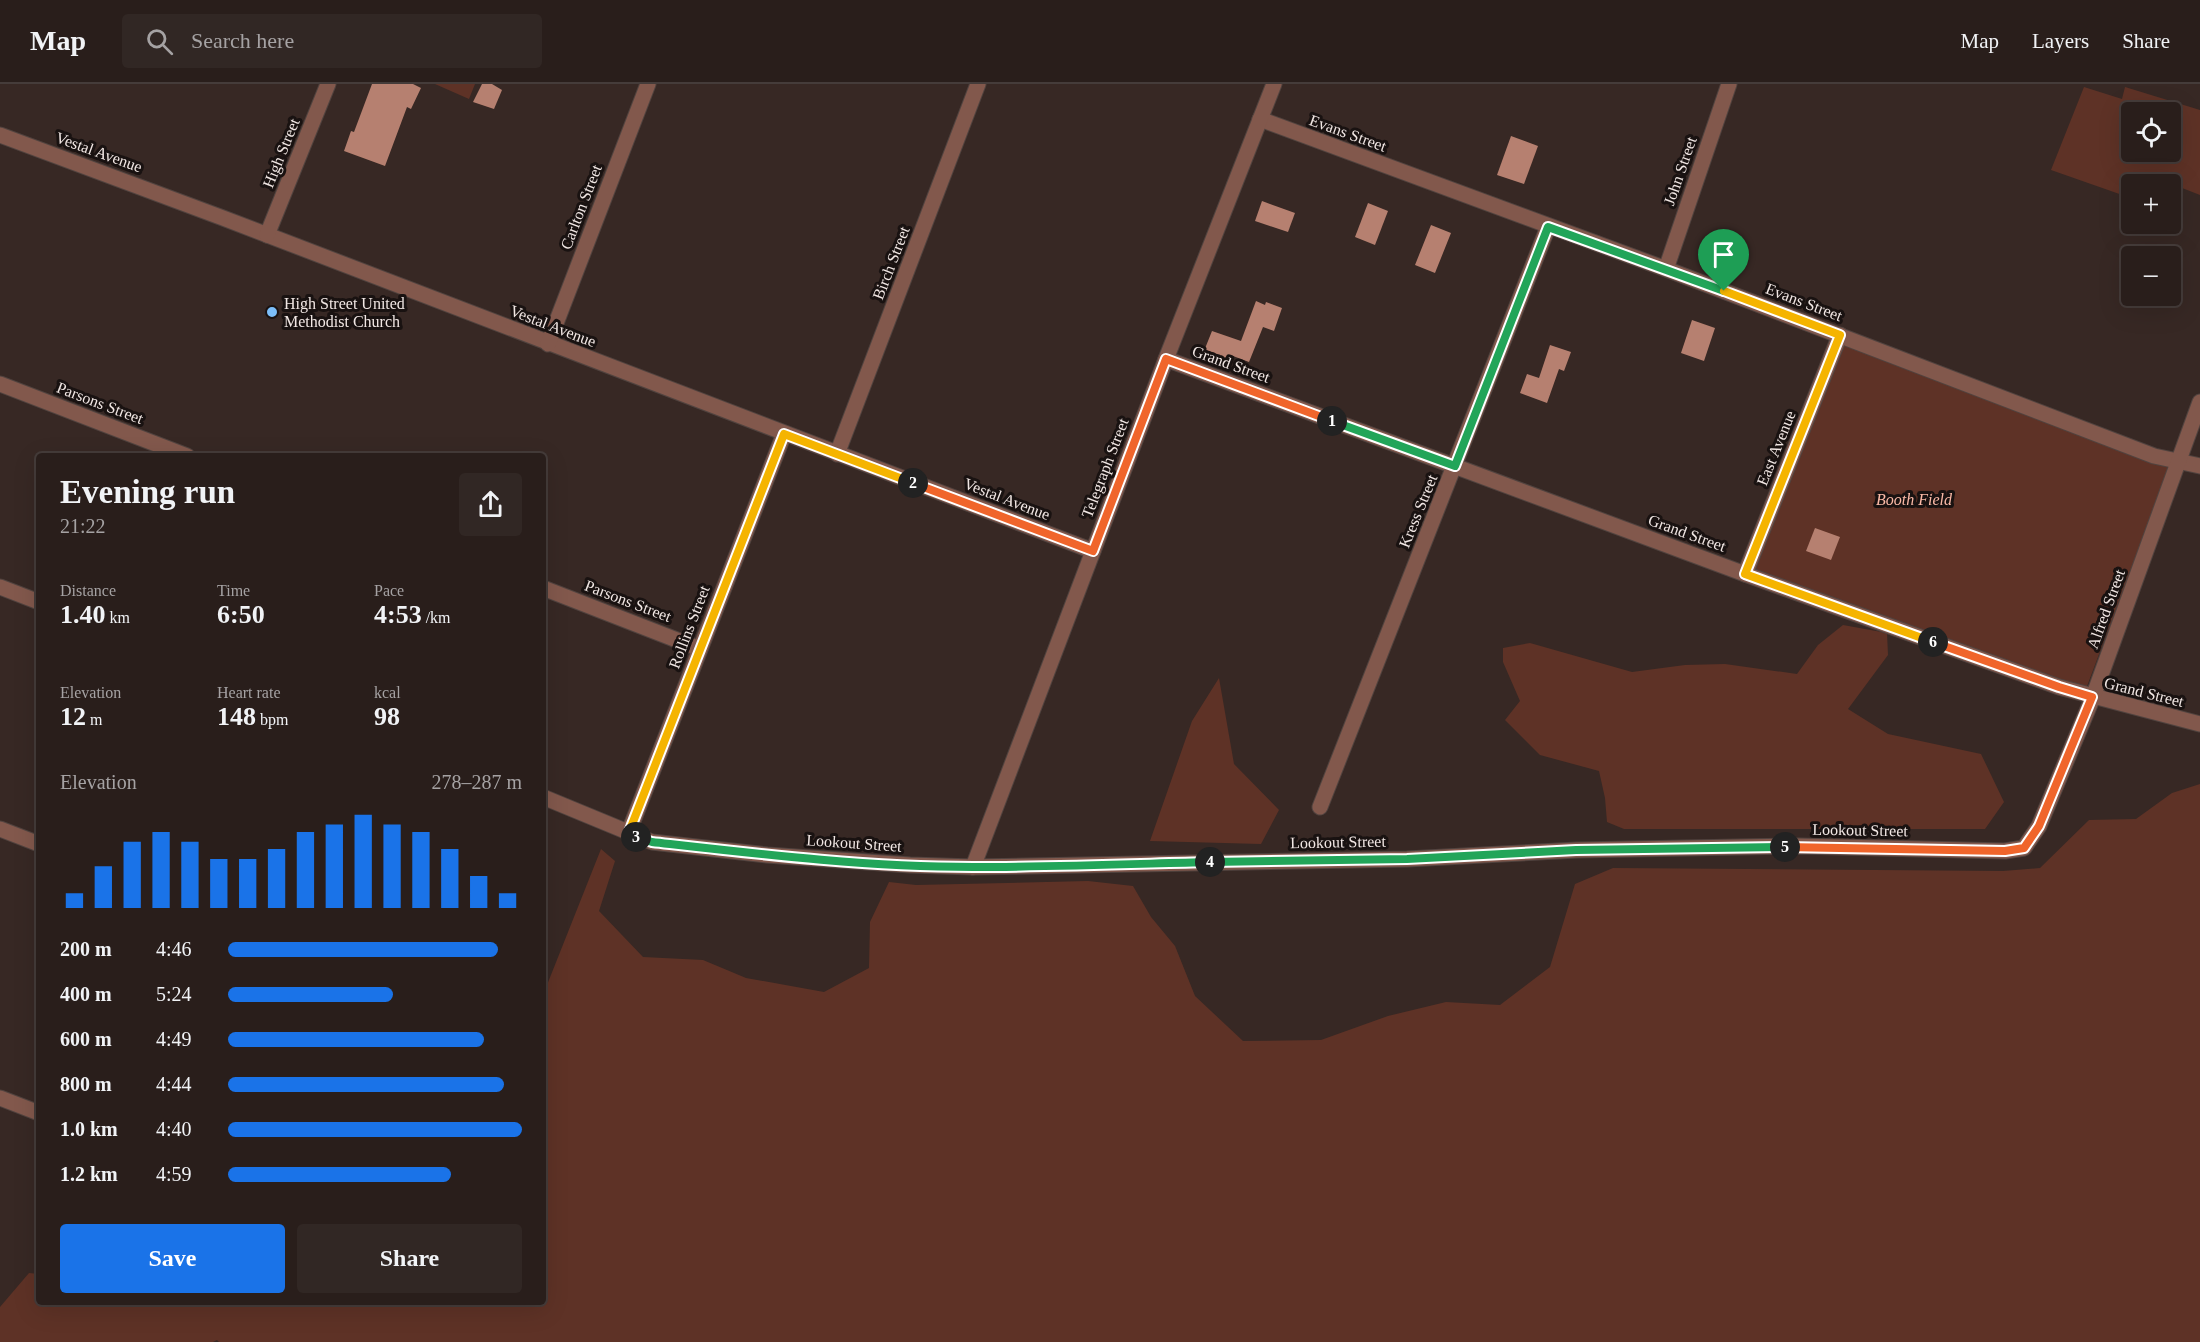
<!DOCTYPE html>
<html lang="en">
<head>
<meta charset="utf-8">
<style>
	body { margin:0; font-family:"Times New Roman",serif; background:#312724; color:#f1f3f6; height:100vh; display:flex; flex-direction:column; font-size:22px; white-space:nowrap }
	* { box-sizing:border-box; margin:0 }
	p { font-size:20px; color:#a5a2a3 }
	.icon { flex:none; width:33px; height:33px; fill:none; stroke:currentColor; stroke-width:2; stroke-linecap:round; stroke-linejoin:round }
	.map { position:relative; flex:1; overflow:hidden }
	.sheet { position:absolute; left:36px; top:369px; width:510px; height:852px; display:flex; flex-direction:column; background:#291e1b; border-radius:6px; box-shadow:0 6px 24px #0002,0 0 0 2px #453c3a }
	.sheet>* { flex:none }
	.buttons { position:absolute; left:2121px; top:18px; display:grid; gap:12px }
	.buttons a { display:grid; place-items:center; width:60px; height:60px; border-radius:6px; background:#291e1b; box-shadow:0 6px 24px #0002,0 0 0 2px #453c3a; font-size:30px }
	.pin { position:absolute; display:grid; place-items:center; width:51px; height:51px; color:#fff; margin:-62px -26px; border-radius:50% 50% 50% 0; rotate:-45deg; box-shadow:0 0 6px #0007 }
	.pin .icon { rotate:45deg }
	.km { position:absolute; width:30px; height:30px; margin:-15px; border-radius:50%; background:#222; color:#fff; font-size:16px; line-height:30px; text-align:center }
	.round { display:grid; place-items:center; flex:none; width:63px; height:63px; border-radius:6px; background:#312724 }
	.headline { display:flex; align-items:center; justify-content:space-between; height:102px; padding:0 24px }
	h1 { font-size:33px; font-weight:600; line-height:45px }
	.figures { display:grid; grid-template-columns:repeat(3,1fr); gap:9px; height:102px; padding:6px 24px }
	.figures div { display:grid; align-content:center }
	.figures b { font-size:26px; font-weight:600 }
	.figures small { font-size:16px; font-weight:400 }
	.figures p { font-size:16px }
	.chart { height:168px; padding:12px 24px }
	.chart p { display:flex; justify-content:space-between }
	.chart svg { width:100%; height:108px; margin-top:6px; stroke:#1a73e8; stroke-width:6 }
	.button { display:flex; gap:12px; margin-top:auto; padding:12px 24px }
	.button a { flex:1; height:69px; border-radius:6px; background:#1a73e8; color:#fff; font-size:24px; font-weight:600; line-height:69px; text-align:center }
	.button a+a { background:#312724; color:#f1f3f6 }
	ul { padding:0 24px; list-style:none; font-size:20px }
	li { display:grid; grid-template-columns:96px 72px 1fr; align-items:center; height:45px }
	li i { height:15px; border-radius:8px; background:#1a73e8 }
	header { display:flex; align-items:center; gap:36px; box-sizing:border-box; height:84px; padding:0 30px; background:#291e1b; border-bottom:2px solid #453c3a }
	header strong { font-size:28px }
	nav { display:flex; gap:33px; margin-inline-start:auto; font-size:21px }
	.search { width:420px; height:54px; background:#312724; display:flex; align-items:center; gap:15px; box-sizing:border-box; padding:0 21px; border-radius:6px; color:#a5a2a3; font-size:22px }
	.map>svg:first-child { display:block }
	.green { fill:#5e3226; fill-rule:evenodd }
	.building { fill:#b68070 }
	.lines { fill:none; stroke-linecap:round; stroke-linejoin:round }
	.minor-casing { stroke:#51433f; stroke-width:17 }
	.minor { stroke:#82584c; stroke-width:15 }
	.split-1-casing { stroke:#fff; stroke-width:12 }
	.split-2-casing { stroke:#fff; stroke-width:12 }
	.split-3-casing { stroke:#fff; stroke-width:12 }
	.split-4-casing { stroke:#fff; stroke-width:12 }
	.split-5-casing { stroke:#fff; stroke-width:12 }
	.split-6-casing { stroke:#fff; stroke-width:12 }
	.split-7-casing { stroke:#fff; stroke-width:12 }
	.split-1 { stroke:#22a559; stroke-width:8 }
	.split-2 { stroke:#f0652b; stroke-width:8 }
	.split-3 { stroke:#f5b400; stroke-width:8 }
	.split-4 { stroke:#22a559; stroke-width:8 }
	.split-5 { stroke:#22a559; stroke-width:8 }
	.split-6 { stroke:#f0652b; stroke-width:8 }
	.split-7 { stroke:#f5b400; stroke-width:8 }
	.poi-dot { fill:#7cbef9; stroke:#191211; stroke-width:2 }
	.labels { text-anchor:middle; dominant-baseline:central; stroke-width:6; stroke-linejoin:round; paint-order:stroke }
	.street-label { font-size:16px; fill:#f1e7e4; stroke:#191211 }
	.poi-label { font-size:16px; fill:#f1e7e4; stroke:#191211; text-anchor:start }
	.park-label { font-size:16px; font-style:italic; fill:#fcbaa7; stroke:#191211 }
</style>
</head>
<body>
<header>
<strong>Map</strong>
<div class="search"><svg class="icon" aria-label="search" viewBox="0 0 24 24"><circle cx="10" cy="10" r="6"/><path d="M15 15l6 6"/></svg>Search here</div>
<nav><a>Map</a><a>Layers</a><a>Share</a></nav>
</header>
<div class="map">
<svg width="2200" height="1258" viewBox="0 0 2200 1258">
	<rect width="100%" height="100%" fill="#372824"/>
	<g class="green">
		<polygon points="435,0 475,0 469,15"/>
		<path d="M2084,3L2122,15L2125,3L2200,26V111L2141,88L2135,100H2132L2128,113L2051,86ZM2132,28H2170V68H2132Z"/>
		<polygon points="1844,259 2169,384 2086,605 1754,486"/>
		<polygon points="1843,541 1887,549 1888,571 1848,625 1888,650 1981,670 2004,718 1985,745 1624,745 1607,738 1605,714 1599,687 1540,671 1505,636 1520,617 1503,578 1503,564 1530,559 1632,588 1685,581 1725,580 1797,590 1818,561"/>
		<polygon points="1219,594 1234,680 1279,726 1261,760 1150,757 1192,637"/>
		<polygon points="2200,700 2200,1258 219,1258 217,1256 213,1258 0,1258 0,1223 29,1189 39,1190 39,1218 543,1218 543,911 601,765 615,777 599,827 643,873 703,876 746,894 824,908 869,884 870,838 889,798 916,801 1088,797 1133,802 1151,833 1175,862 1195,912 1243,957 1321,956 1388,932 1446,918 1500,921 1550,883 1575,800 1613,784 2003,787 2040,784 2089,736 2136,735 2172,709"/>
	</g>
	<g class="building">
		<polygon points="372,0 413,0 421,4 411,25 407,23 385,82 344,67 351,47 354,48"/>
		<polygon points="482,0 492,0 502,6 494,25 473,18"/>
		<polygon points="1511,52 1538,62 1524,100 1497,91"/>
		<polygon points="1262,117 1295,129 1288,148 1255,137"/>
		<polygon points="1368,119 1388,127 1375,161 1355,153"/>
		<polygon points="1431,141 1451,149 1435,189 1415,181"/>
		<polygon points="1256,217 1265,221 1266,218 1282,224 1274,247 1263,243 1249,278 1233,272 1232,277 1204,267 1212,247 1241,257"/>
		<polygon points="1692,236 1715,244 1704,277 1681,269"/>
		<polygon points="1550,261 1571,268 1564,287 1559,285 1547,319 1520,309 1527,290 1539,294"/>
		<polygon points="1815,444 1840,453 1831,476 1806,467"/>
	</g>
	<g class="lines">
		<defs>
			<g id="minor">
				<polyline points="1260,35 1666,185 2154,372 2200,382"/>
				<polyline points="0,51 223,134 1093,467"/>
				<polyline points="267,151 328,0"/>
				<polyline points="1666,185 1729,0"/>
				<polyline points="548,260 648,0"/>
				<polyline points="1166,275 1745,490 2059,603 2200,640"/>
				<polyline points="0,300 187,372"/>
				<polyline points="837,370 978,0"/>
				<polyline points="1745,490 1840,251"/>
				<polyline points="0,503 39,518"/>
				<polyline points="543,504 700,565"/>
				<polyline points="543,713 652,758 767,771 910,781 973,783 1407,775 1577,766 1798,762 2005,767 2024,764 2039,742 2093,613 2200,318"/>
				<polyline points="1320,723 1548,143"/>
				<polyline points="0,745 39,760"/>
				<polyline points="628,750 784,350"/>
				<polyline points="973,783 1166,275 1274,0"/>
				<polyline points="0,1014 39,1029"/>
			</g>
		</defs>
		<use href="#minor" class="minor-casing"/>
		<use href="#minor" class="minor"/>
	</g>
	<g class="lines">
		<defs>
			<polyline id="split-1" points="1332,337 1455,382 1548,143 1724,207"/>
			<polyline id="split-2" points="913,399 1093,467 1166,275 1332,337"/>
			<polyline id="split-3" points="636,753 628,750 631,743 784,350 913,399"/>
			<path id="split-4" d="M636,753L652,758C758,770 866,783 973,783C1052,783 1131,780 1210,778"/>
			<polyline id="split-5" points="1210,778 1407,775 1576,766 1785,763"/>
			<polyline id="split-6" points="1785,763 2005,767 2024,764 2039,742 2092,613 2059,603 1933,558"/>
			<polyline id="split-7" points="1724,207 1840,251 1745,490 1933,558"/>
		</defs>
		<use href="#split-1" class="split-1-casing"/>
		<use href="#split-2" class="split-2-casing"/>
		<use href="#split-3" class="split-3-casing"/>
		<use href="#split-4" class="split-4-casing"/>
		<use href="#split-5" class="split-5-casing"/>
		<use href="#split-6" class="split-6-casing"/>
		<use href="#split-7" class="split-7-casing"/>
		<use href="#split-1" class="split-1"/>
		<use href="#split-2" class="split-2"/>
		<use href="#split-3" class="split-3"/>
		<use href="#split-4" class="split-4"/>
		<use href="#split-5" class="split-5"/>
		<use href="#split-6" class="split-6"/>
		<use href="#split-7" class="split-7"/>
	</g>
	<circle class="poi-dot" cx="272" cy="228" r="6"/>
	<g class="labels">
		<g class="street-label">
			<text transform="translate(1348 49) rotate(20)">Evans Street</text>
			<text transform="translate(99 68) rotate(20)">Vestal Avenue</text>
			<text transform="translate(281 69) rotate(-68)">High Street</text>
			<text transform="translate(1680 87) rotate(-71)">John Street</text>
			<text transform="translate(581 123) rotate(-69)">Carlton Street</text>
			<text transform="translate(891 179) rotate(-69)">Birch Street</text>
			<text transform="translate(1804 218) rotate(21)">Evans Street</text>
			<text transform="translate(553 242) rotate(21)">Vestal Avenue</text>
			<text transform="translate(1231 280) rotate(20)">Grand Street</text>
			<text transform="translate(100 319) rotate(21)">Parsons Street</text>
			<text transform="translate(1776 364) rotate(-68)">East Avenue</text>
			<text transform="translate(1105 384) rotate(-69)">Telegraph Street</text>
			<text transform="translate(1007 415) rotate(21)">Vestal Avenue</text>
			<text transform="translate(1418 427) rotate(-68)">Kress Street</text>
			<text transform="translate(1687 449) rotate(20)">Grand Street</text>
			<text transform="translate(628 517) rotate(21)">Parsons Street</text>
			<text transform="translate(2106 525) rotate(-70)">Alfred Street</text>
			<text transform="translate(689 543) rotate(-69)">Rollins Street</text>
			<text transform="translate(2144 608) rotate(14)">Grand Street</text>
			<text transform="translate(1860 746) rotate(1)">Lookout Street</text>
			<text transform="translate(1338 758) rotate(-1)">Lookout Street</text>
			<text transform="translate(854 759) rotate(4)">Lookout Street</text>
		</g>
		<g class="poi-label">
			<text x="284" y="219">High Street United<tspan x="284" dy="18">Methodist Church</tspan></text>
		</g>
		<g class="park-label">
			<text x="1914" y="415">Booth Field</text>
		</g>
	</g>
</svg>
<div class="buttons">
<a><svg class="icon" aria-label="locate" viewBox="0 0 24 24"><circle cx="12" cy="12" r="6"/><path d="M12 2v4M12 18v4M2 12h4M18 12h4"/></svg></a>
<a>+</a>
<a>−</a>
</div>
<div class="pin" style="left:1724px;top:207px;background:#1e9e55"><svg class="icon" aria-label="arrive" viewBox="0 0 24 24"><path d="M6 21V4h12l-3 4 3 4H6"/></svg></div>
<b class="km" style="left:1332px;top:337px">1</b>
<b class="km" style="left:913px;top:399px">2</b>
<b class="km" style="left:636px;top:753px">3</b>
<b class="km" style="left:1210px;top:778px">4</b>
<b class="km" style="left:1785px;top:763px">5</b>
<b class="km" style="left:1933px;top:558px">6</b>
<section class="sheet">
<div class="headline"><div><h1>Evening run</h1><p>21:22</p></div><a class="round"><svg class="icon" aria-label="share" viewBox="0 0 24 24"><path d="M12 15V3M7 8l5-5 5 5M5 13v7h14v-7"/></svg></a></div>
<div class="figures">
<div><p>Distance</p><b>1.40<small> km</small></b></div>
<div><p>Time</p><b>6:50</b></div>
<div><p>Pace</p><b>4:53<small> /km</small></b></div>
</div>
<div class="figures">
<div><p>Elevation</p><b>12<small> m</small></b></div>
<div><p>Heart rate</p><b>148<small> bpm</small></b></div>
<div><p>kcal</p><b>98</b></div>
</div>
<div class="chart"><p><span>Elevation</span>278–287 m</p>
<svg viewBox="0 0 160 44" preserveAspectRatio="none"><path d="M5 44V38M15 44V27M25 44V17M35 44V13M45 44V17M55 44V24M65 44V24M75 44V20M85 44V13M95 44V10M105 44V6M115 44V10M125 44V13M135 44V20M145 44V31M155 44V38"/></svg>
</div>
<ul>
<li><b>200 m</b>4:46<i style="width:92%"></i></li>
<li><b>400 m</b>5:24<i style="width:56%"></i></li>
<li><b>600 m</b>4:49<i style="width:87%"></i></li>
<li><b>800 m</b>4:44<i style="width:94%"></i></li>
<li><b>1.0 km</b>4:40<i style="width:100%"></i></li>
<li><b>1.2 km</b>4:59<i style="width:76%"></i></li>
</ul>
<div class="button"><a>Save</a><a>Share</a></div>
</section>
</div>
</body>
</html>
